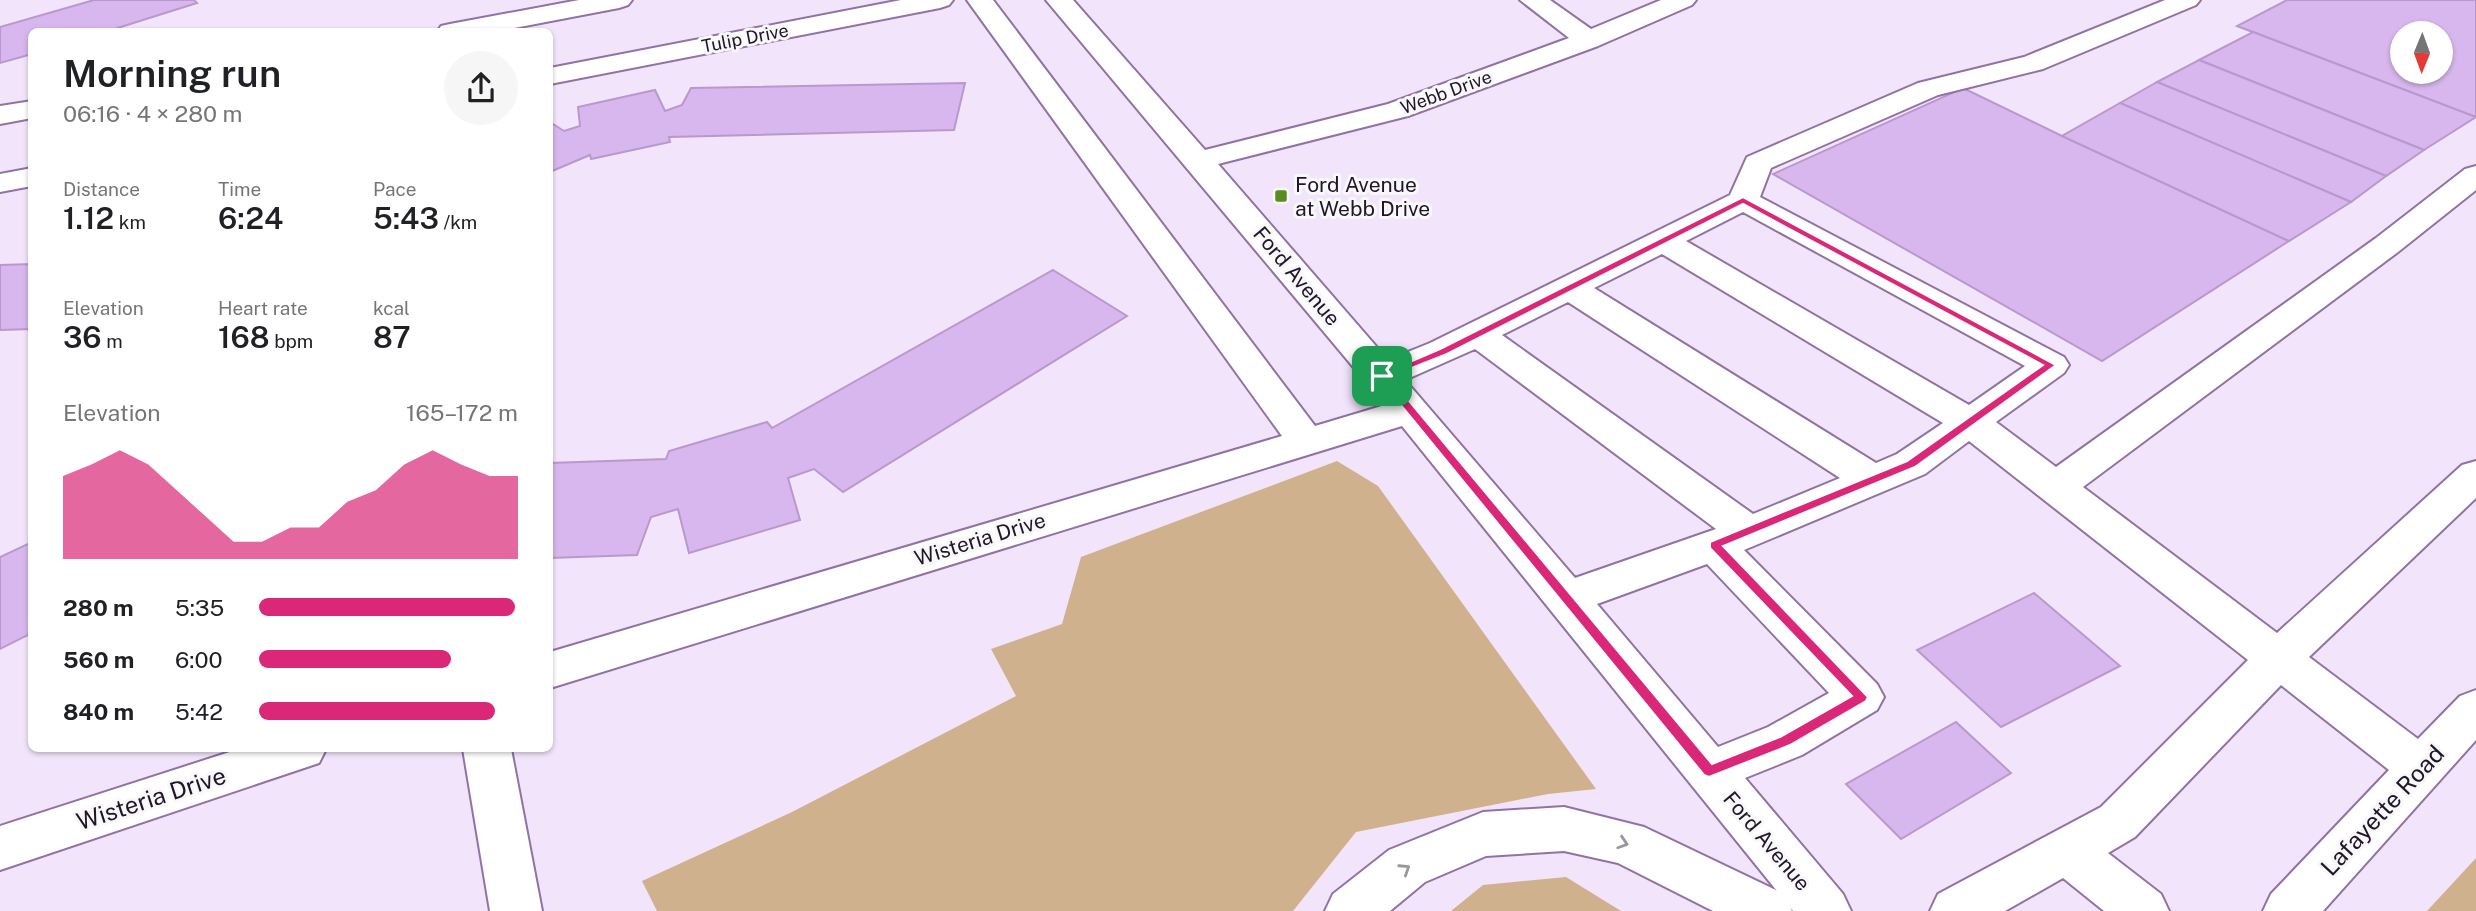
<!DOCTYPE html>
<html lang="en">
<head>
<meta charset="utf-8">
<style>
	body { margin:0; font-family:"Public Sans",sans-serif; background:#f6f6f6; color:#202124; height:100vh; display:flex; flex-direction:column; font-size:26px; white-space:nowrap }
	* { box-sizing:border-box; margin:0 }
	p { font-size:23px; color:#757577 }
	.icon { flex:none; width:38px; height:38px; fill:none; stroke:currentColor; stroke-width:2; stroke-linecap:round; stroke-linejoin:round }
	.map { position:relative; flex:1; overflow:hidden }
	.panel { position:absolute; left:28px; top:28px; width:525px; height:724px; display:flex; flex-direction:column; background:#fff; border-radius:10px; box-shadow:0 2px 5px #0004 }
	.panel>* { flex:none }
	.needle { width:46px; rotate:181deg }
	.fabs { position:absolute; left:2390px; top:21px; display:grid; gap:14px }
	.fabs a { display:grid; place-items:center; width:63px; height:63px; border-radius:50%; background:#fff; box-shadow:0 2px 5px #0004; font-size:35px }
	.pin { position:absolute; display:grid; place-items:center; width:60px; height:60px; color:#fff; margin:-30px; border-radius:14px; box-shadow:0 4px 10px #0006 }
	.round { display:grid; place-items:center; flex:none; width:74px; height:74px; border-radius:37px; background:#f6f6f6 }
	.head { display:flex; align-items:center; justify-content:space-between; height:119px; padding:0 35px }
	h1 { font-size:38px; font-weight:600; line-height:52px }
	.figures { display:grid; grid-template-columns:repeat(3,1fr); gap:10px; height:119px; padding:7px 35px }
	.figures div { display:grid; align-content:center }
	.figures b { font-size:30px; font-weight:600 }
	.figures small { font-size:19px; font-weight:400 }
	.figures p { font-size:19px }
	.chart { height:196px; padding:14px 35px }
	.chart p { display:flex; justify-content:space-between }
	.chart svg { width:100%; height:126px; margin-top:7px; fill:#db2777; opacity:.7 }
	ul { padding:0 35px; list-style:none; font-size:23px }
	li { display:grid; grid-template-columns:112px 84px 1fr; align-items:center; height:52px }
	li i { height:18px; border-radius:9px; background:#db2777 }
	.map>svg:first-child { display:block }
	.green { fill:#d0b18d }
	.building { fill:#d8b7ee; stroke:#b998cd; stroke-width:2; fill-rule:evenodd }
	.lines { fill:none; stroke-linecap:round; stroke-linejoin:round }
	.minor-casing { stroke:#9172a4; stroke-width:4 }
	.highway-casing { stroke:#9172a4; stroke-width:4 }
	.minor { fill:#fff; fill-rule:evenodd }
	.highway { fill:#fff; fill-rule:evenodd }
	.oneway { stroke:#9b969f }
	.route { fill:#db2777; stroke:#fff; stroke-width:2; fill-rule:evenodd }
	.poi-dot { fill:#598b21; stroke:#f8f8f8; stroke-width:2.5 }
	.labels { text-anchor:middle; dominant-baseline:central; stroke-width:6; stroke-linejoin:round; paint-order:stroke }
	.far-street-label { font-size:18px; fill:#211529; stroke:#f8f8f8 }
	.poi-label { font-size:21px; fill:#211529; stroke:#f8f8f8; text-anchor:start }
	.street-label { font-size:21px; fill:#211529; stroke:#f8f8f8 }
	.near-street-label { font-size:24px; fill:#211529; stroke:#f8f8f8 }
</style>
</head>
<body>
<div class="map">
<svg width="2476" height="911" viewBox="0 0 2476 911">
	<rect width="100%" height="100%" fill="#f2e5fb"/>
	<g class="green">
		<polygon points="1337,461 1378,486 1596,789 1548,794 1356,832 1293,911 657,911 642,881 792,812 1016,696 991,649 1062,624 1081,557"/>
		<polygon points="2476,858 2476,911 2427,911"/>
		<polygon points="1566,877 1621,911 1451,911 1483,885"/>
	</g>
	<g class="building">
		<polygon points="94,0 194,0 197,3 105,32 32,32 32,54 0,63 0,27"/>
		<path d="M2287,0H2476V117L2237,26ZM2403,33H2441V72H2403Z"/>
		<polygon points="2253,32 2476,117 2424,150 2199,60"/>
		<polygon points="2199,60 2424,150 2386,176 2157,82"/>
		<polygon points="2157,82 2386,176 2351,202 2120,103"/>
		<polygon points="965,83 954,130 669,137 670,142 591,159 590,155 550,172 550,122 564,131 580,126 578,107 655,90 665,111 682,105 691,88"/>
		<polygon points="1963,88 2062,136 2289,241 2102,361 1773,174"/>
		<polygon points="2120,103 2351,202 2289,241 2062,136"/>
		<polygon points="32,264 32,329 0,330 0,265"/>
		<polygon points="1053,270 1127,316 843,492 814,469 788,478 800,520 689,553 678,509 651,517 637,555 550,558 550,463 666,459 669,451 767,422 772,428"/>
		<polygon points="32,542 32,633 0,649 0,557"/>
		<polygon points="2034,593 2120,666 2001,727 1917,650"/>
		<polygon points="1956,722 2011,773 1901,839 1846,784"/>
	</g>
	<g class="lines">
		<defs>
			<g id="minor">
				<polygon points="579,0 632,0 628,5 619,8 494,32 437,32 441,26 450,24"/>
				<polygon points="901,0 953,0 949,5 940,8 550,84 550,68"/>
				<path d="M967,0H993L1315,426L1385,405L1046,0H1073L1205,150L1388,104L1569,38L1520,0H1550L1591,29L1661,0H1696L1692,5L1598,46L1408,116L1218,164L1388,360L1430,343L1730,195L1747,157L1918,83L2024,57L2165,0H2200L2196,5L2043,69L1938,95L1771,168L1760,197L2064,357L2069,365L2064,373L1996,422L2056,467L2376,238L2465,169L2476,166V190L2398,252L2083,487L2277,633L2462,465L2476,461V498L2309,657L2418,739L2460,696L2476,690V740L2323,911H2263L2271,894L2389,770L2281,685L2135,837L2108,853L2161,894L2169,911H2104L2063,878L2005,911H1930L1938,894L2101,807L2248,660L1969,441L1925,474L1744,550L1877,684L1884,697L1877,710L1802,755L1745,778L1843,894L1851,911H1793L1402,426L550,688V652L1282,436ZM1743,212L2025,366L1969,405L1686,241ZM1662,254L1943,423L1897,454L1876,463L1594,288ZM1568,302L1840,478L1753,514L1502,335ZM1475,349L1716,529L1575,578L1405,380ZM1707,564L1829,693L1768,727L1718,747L1597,604Z"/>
				<polygon points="32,101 32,118 0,124 0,106"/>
				<polygon points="32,168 32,186 0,192 0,174"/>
				<polygon points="239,749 326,749 319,763 0,870 0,826"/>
				<polygon points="463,749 511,749 542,911 490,911"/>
			</g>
			<polygon id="highway" points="1564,807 1644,827 1784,894 1792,911 1713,911 1618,863 1564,851 1486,856 1425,882 1390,911 1325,911 1333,894 1389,850 1483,812"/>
		</defs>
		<use href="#minor" class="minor-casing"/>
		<use href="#highway" class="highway-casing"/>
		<use href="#minor" class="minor"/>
		<use href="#highway" class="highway"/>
	</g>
	<defs><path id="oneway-chevron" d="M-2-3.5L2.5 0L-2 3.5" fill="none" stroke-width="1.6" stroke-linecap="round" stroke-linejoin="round" transform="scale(1.75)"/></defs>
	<g class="oneway">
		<use href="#oneway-chevron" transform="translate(1623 843) rotate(18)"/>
		<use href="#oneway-chevron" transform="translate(1405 869) rotate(-33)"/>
	</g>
	<path class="route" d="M1743,197L2056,365L1915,467L1723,546L1868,697L1866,701L1790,745L1709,777L1704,775L1377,376L1440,349ZM1743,204L2043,365L1907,461L1710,542V548L1852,696L1780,737L1712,764L1389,377L1447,354Z"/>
	<rect class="poi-dot" x="1274" y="189" width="14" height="14" rx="3.5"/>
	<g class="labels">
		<g class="far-street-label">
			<text transform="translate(745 38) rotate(-11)">Tulip Drive</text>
			<text transform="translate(1446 92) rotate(-20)">Webb Drive</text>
		</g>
		<g class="poi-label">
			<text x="1295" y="184">Ford Avenue<tspan x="1295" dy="24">at Webb Drive</tspan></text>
		</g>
		<g class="street-label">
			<text transform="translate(1297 276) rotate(50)">Ford Avenue</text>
			<text transform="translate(980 539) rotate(-17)">Wisteria Drive</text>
			<text transform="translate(1767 841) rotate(50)">Ford Avenue</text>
		</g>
		<g class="near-street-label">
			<text transform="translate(151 798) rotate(-18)">Wisteria Drive</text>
			<text transform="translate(2382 810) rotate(-47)">Lafayette Road</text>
		</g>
	</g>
</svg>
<div class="fabs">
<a><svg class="needle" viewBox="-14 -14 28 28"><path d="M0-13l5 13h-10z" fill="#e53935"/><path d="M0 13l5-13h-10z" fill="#757577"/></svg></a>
</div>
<div class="pin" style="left:1382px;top:376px;background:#1e9e55"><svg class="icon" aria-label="arrive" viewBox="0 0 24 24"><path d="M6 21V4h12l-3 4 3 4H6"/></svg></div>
<section class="panel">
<div class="head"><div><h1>Morning run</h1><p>06:16 · 4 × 280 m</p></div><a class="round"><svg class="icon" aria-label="share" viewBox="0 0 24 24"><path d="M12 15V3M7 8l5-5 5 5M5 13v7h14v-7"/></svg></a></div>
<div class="figures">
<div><p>Distance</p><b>1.12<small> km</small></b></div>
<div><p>Time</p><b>6:24</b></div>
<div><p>Pace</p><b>5:43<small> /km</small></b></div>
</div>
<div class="figures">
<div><p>Elevation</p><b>36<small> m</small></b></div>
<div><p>Heart rate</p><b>168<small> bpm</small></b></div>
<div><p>kcal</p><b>87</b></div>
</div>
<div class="chart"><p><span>Elevation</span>165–172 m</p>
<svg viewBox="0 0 160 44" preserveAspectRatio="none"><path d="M0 44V15L10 11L20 6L30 11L40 20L50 29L60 38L70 38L80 33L90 33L100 24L110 20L120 11L130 6L140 11L150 15L160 15V44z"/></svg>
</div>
<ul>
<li><b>280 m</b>5:35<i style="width:99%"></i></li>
<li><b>560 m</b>6:00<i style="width:74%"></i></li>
<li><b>840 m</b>5:42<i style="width:91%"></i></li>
</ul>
</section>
</div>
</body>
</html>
